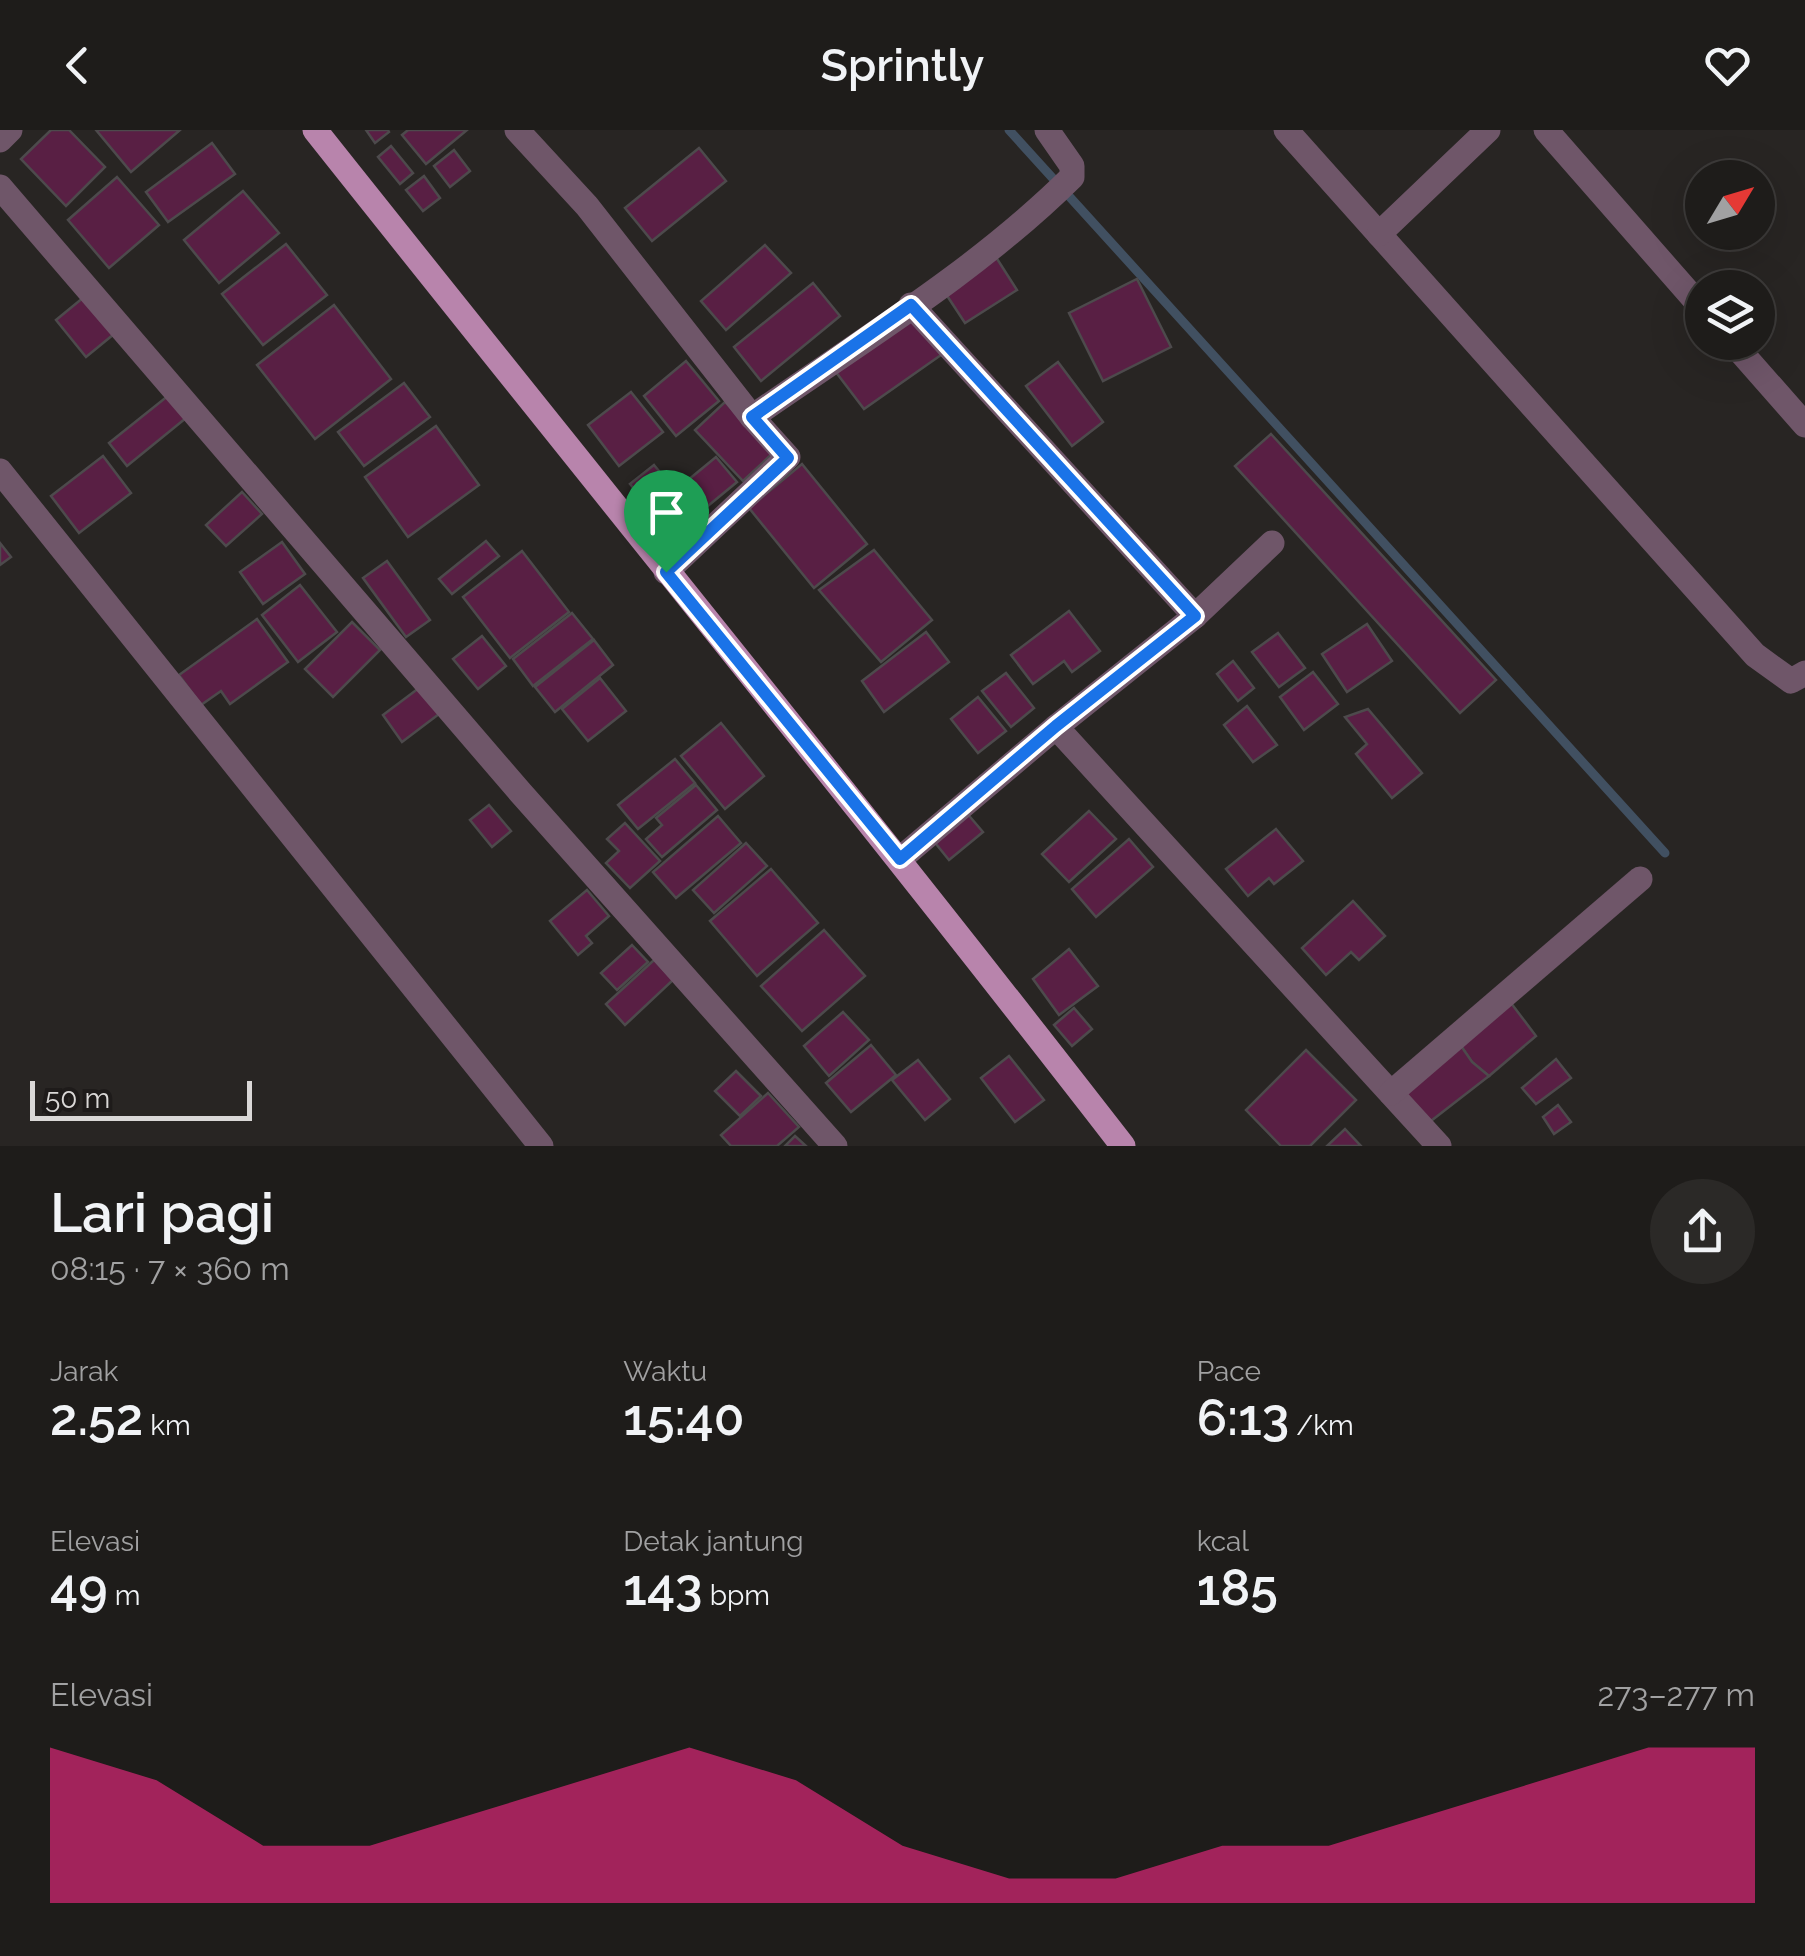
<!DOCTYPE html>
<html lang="id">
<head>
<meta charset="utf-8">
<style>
	body { margin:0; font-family:Raleway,sans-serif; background:#2b2927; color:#f1f3f6; height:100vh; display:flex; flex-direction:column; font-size:38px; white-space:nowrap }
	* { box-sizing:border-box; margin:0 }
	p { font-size:32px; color:#a1a1a2 }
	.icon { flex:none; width:55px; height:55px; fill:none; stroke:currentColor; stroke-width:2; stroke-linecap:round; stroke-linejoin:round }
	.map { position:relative; height:1016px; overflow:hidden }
	.side { display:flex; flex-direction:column; background:#1e1c1a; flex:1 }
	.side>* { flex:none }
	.needle { width:65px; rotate:52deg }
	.buttons { position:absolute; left:1685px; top:30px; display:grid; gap:20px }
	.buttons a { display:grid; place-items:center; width:90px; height:90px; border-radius:50%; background:#1e1c1a; box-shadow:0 10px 40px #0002,0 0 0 2px #3c3a39; font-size:50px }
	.scale { position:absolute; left:30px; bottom:25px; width:222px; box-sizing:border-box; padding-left:10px; border:5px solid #dad8d7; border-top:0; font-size:28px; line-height:35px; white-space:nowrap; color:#dad8d7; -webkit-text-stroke:8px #1e1b1a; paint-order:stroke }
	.pin { position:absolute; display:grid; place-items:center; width:85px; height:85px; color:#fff; margin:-102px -42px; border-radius:50% 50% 50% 0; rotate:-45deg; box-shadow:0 0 10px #0007 }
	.pin .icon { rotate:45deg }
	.round { display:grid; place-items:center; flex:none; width:105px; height:105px; border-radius:52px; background:#2b2927 }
	.head { display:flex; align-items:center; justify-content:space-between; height:170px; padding:0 50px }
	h1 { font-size:55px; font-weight:600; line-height:75px }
	.metrics { display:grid; grid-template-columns:repeat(3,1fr); gap:15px; height:170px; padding:10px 50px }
	.metrics div { display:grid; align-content:center }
	.metrics b { font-size:50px; font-weight:600 }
	.metrics small { font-size:28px; font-weight:400 }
	.metrics p { font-size:28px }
	.chart { height:280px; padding:20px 50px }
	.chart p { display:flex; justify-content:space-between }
	.chart svg { width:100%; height:180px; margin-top:10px; fill:#db2777; opacity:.7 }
	header { display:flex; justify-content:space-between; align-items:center; height:130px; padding:0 50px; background:#1e1c1a; font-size:45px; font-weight:600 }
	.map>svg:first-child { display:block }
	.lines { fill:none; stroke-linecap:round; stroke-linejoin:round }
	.stream { stroke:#415061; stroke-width:9 }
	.building { fill:#591f44; stroke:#4d4a4c; stroke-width:2.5 }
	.minor { stroke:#6f5669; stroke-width:25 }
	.major { stroke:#b884ac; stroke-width:25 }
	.route-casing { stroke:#fff; stroke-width:20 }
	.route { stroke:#1a73e8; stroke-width:12 }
</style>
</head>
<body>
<header><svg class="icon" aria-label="back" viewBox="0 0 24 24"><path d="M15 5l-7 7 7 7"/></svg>Sprintly<svg class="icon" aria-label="heart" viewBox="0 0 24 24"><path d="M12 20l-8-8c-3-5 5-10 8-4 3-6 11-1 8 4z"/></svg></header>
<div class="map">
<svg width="1805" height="1016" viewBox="0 0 1805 1016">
	<rect width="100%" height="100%" fill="#282523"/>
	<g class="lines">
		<polyline class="stream" points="1009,0 1665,723"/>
	</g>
	<g class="building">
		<polygon points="51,0 69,0 105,37 66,76 21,29"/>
		<polygon points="96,0 180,0 131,42"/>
		<polygon points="366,0 388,0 389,2 375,13"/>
		<polygon points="408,0 467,0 426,34 402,5"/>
		<polygon points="212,13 235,44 168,92 146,62"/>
		<polygon points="391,16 413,43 400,54 378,27"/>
		<polygon points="699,18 726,51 652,111 625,78"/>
		<polygon points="454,20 470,41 450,57 434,36"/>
		<polygon points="424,46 440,68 423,81 406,60"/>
		<polygon points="117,47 159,95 109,138 68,90"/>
		<polygon points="243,61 279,103 219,153 184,110"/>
		<polygon points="286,114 327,165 263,215 222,164"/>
		<polygon points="765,115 791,143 726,200 701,171"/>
		<polygon points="994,124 1017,160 965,193 942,158"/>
		<polygon points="1137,149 1171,217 1103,251 1069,183"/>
		<polygon points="813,153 840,186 761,251 734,217"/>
		<polygon points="84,167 114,204 86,227 56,190"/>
		<polygon points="334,175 391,249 315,309 257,235"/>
		<polygon points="907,180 941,225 864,279 832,237"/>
		<polygon points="686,231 719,271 676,306 644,266"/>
		<polygon points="1058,232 1103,292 1072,316 1026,256"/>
		<polygon points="404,253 430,287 364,336 338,302"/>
		<polygon points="631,262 663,302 619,336 588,295"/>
		<polygon points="169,265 186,288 127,336 109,313"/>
		<polygon points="725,272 773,323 743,351 695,300"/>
		<polygon points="436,296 479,355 408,407 365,347"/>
		<polygon points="1271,304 1496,550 1460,583 1235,336"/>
		<polygon points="103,326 131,363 79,403 51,366"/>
		<polygon points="716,327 737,352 703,380 682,355"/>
		<polygon points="802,334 867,414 814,458 749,378"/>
		<polygon points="654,335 698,388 675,408 630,354"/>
		<polygon points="242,362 262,384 226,416 206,395"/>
		<polygon points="486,411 499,426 452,464 439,449"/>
		<polygon points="282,412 305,444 263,474 240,442"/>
		<polygon points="0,413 11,427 0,435"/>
		<polygon points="874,420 932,490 881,532 819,460"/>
		<polygon points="522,421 569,482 510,528 463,467"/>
		<polygon points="387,431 430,490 406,507 363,448"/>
		<polygon points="300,455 337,502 298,532 262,485"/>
		<polygon points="1069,481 1100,521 1072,542 1064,531 1033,554 1011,525"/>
		<polygon points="572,483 593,509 533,556 513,529"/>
		<polygon points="257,489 288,532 230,574 221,561 201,575 179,545"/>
		<polygon points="352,492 380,520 333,567 305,539"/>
		<polygon points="1367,494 1392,531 1347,562 1322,524"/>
		<polygon points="926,502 949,532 884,582 862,551"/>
		<polygon points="1278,503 1305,538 1279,557 1252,522"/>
		<polygon points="482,506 506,536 478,559 453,529"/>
		<polygon points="594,510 613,535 555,582 535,557"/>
		<polygon points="1233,531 1254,558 1238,571 1217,544"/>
		<polygon points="1313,542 1338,574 1304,600 1280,567"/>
		<polygon points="1006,543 1034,578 1011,597 982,561"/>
		<polygon points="600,548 626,581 588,611 562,579"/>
		<polygon points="419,558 439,584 402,612 383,585"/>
		<polygon points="978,567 1006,601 978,623 951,589"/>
		<polygon points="1247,576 1277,615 1253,632 1224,595"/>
		<polygon points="1368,579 1422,643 1392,668 1356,624 1367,614 1345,587"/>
		<polygon points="721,593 764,646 725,679 681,626"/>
		<polygon points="675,629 695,653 638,699 618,675"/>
		<polygon points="696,655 717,680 662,727 646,709 662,695 656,688"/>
		<polygon points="489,675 511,701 492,717 470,690"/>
		<polygon points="965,681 983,702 949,730 932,709"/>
		<polygon points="1089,681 1116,709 1069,752 1042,724"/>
		<polygon points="718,686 741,713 676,768 653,742"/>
		<polygon points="625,693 660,731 630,758 606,733 619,721 607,709"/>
		<polygon points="1276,699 1303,731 1274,754 1269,748 1248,766 1226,739"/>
		<polygon points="1129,709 1153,737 1096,787 1072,759"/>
		<polygon points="746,713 767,736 714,783 693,760"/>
		<polygon points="771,739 818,793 757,846 710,791"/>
		<polygon points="587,760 609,786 586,806 592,813 578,825 550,791"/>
		<polygon points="1353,771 1385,806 1359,830 1351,822 1326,845 1302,818"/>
		<polygon points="824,800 865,846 802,901 761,856"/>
		<polygon points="632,815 648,832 617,860 601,843"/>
		<polygon points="1069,819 1098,856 1059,885 1033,849"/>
		<polygon points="654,830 673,850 625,895 606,874"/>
		<polygon points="1511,873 1536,906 1489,946 1472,932 1459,913"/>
		<polygon points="1074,878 1092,899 1072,916 1054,895"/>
		<polygon points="843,882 869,910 829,946 804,916"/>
		<polygon points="1459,913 1472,932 1489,946 1427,994 1399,964"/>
		<polygon points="871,915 896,945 851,982 826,953"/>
		<polygon points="1306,920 1356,970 1310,1016 1281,1016 1246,980"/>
		<polygon points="1009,926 1044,970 1015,992 981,948"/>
		<polygon points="1556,929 1571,948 1536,974 1522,958"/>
		<polygon points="918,930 950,969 925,990 892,950"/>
		<polygon points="736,941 761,966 740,986 715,961"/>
		<polygon points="768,963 799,997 777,1016 731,1016 721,1005"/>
		<polygon points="1558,975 1571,992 1554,1004 1543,987"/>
		<polygon points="1345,999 1361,1016 1327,1016"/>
		<polygon points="795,1006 806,1016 785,1016"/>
	</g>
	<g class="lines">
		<g class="minor">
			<polyline points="517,0 587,76 752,287 788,327 666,442"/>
			<polyline points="1286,0 1755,525 1791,551 1805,543"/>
			<polyline points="1546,0 1702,178"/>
			<polyline points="0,10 10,0"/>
			<polyline points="0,57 520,662 835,1016"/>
			<polyline points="1379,104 1488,0"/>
			<polyline points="911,175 1195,486 1272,413"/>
			<polyline points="1732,212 1805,295"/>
			<path d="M752,287C861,211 977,141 1072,47V36L1047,0"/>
			<polyline points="0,341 541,1016"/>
			<polyline points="1056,597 1439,1016"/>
			<polyline points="900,729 1056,597 1195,486"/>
			<polyline points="1391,963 1640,749"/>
		</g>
		<path class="major" d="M315,0C584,339 858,674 1123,1016"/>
	</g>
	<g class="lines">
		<defs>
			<polygon id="route" points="911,175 1195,486 1056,596 900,729 666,442 788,328 752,287"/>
		</defs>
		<use href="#route" class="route-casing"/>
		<use href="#route" class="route"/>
	</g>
</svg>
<div class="buttons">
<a><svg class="needle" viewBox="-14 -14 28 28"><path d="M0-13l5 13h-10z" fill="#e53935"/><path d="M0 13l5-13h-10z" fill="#a1a1a2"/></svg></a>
<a><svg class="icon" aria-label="layers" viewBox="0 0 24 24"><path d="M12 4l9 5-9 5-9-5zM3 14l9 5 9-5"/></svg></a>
</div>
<div class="scale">50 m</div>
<div class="pin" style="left:666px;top:442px;background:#1e9e55"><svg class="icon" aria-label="arrive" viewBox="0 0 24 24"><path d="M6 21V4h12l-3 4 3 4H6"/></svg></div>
</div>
<section class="side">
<div class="head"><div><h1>Lari pagi</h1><p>08:15 · 7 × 360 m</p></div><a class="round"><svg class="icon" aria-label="share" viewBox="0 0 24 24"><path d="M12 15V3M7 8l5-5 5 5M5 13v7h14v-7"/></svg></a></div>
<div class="metrics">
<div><p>Jarak</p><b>2.52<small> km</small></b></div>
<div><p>Waktu</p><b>15:40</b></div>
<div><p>Pace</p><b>6:13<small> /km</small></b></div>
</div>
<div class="metrics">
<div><p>Elevasi</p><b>49<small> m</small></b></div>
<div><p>Detak jantung</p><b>143<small> bpm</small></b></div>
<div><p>kcal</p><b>185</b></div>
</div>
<div class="chart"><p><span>Elevasi</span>273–277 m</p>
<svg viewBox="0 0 160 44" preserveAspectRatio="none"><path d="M0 44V6L10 14L20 30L30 30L40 22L50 14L60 6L70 14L80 30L90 38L100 38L110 30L120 30L130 22L140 14L150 6L160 6V44z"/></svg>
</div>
</section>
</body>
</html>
